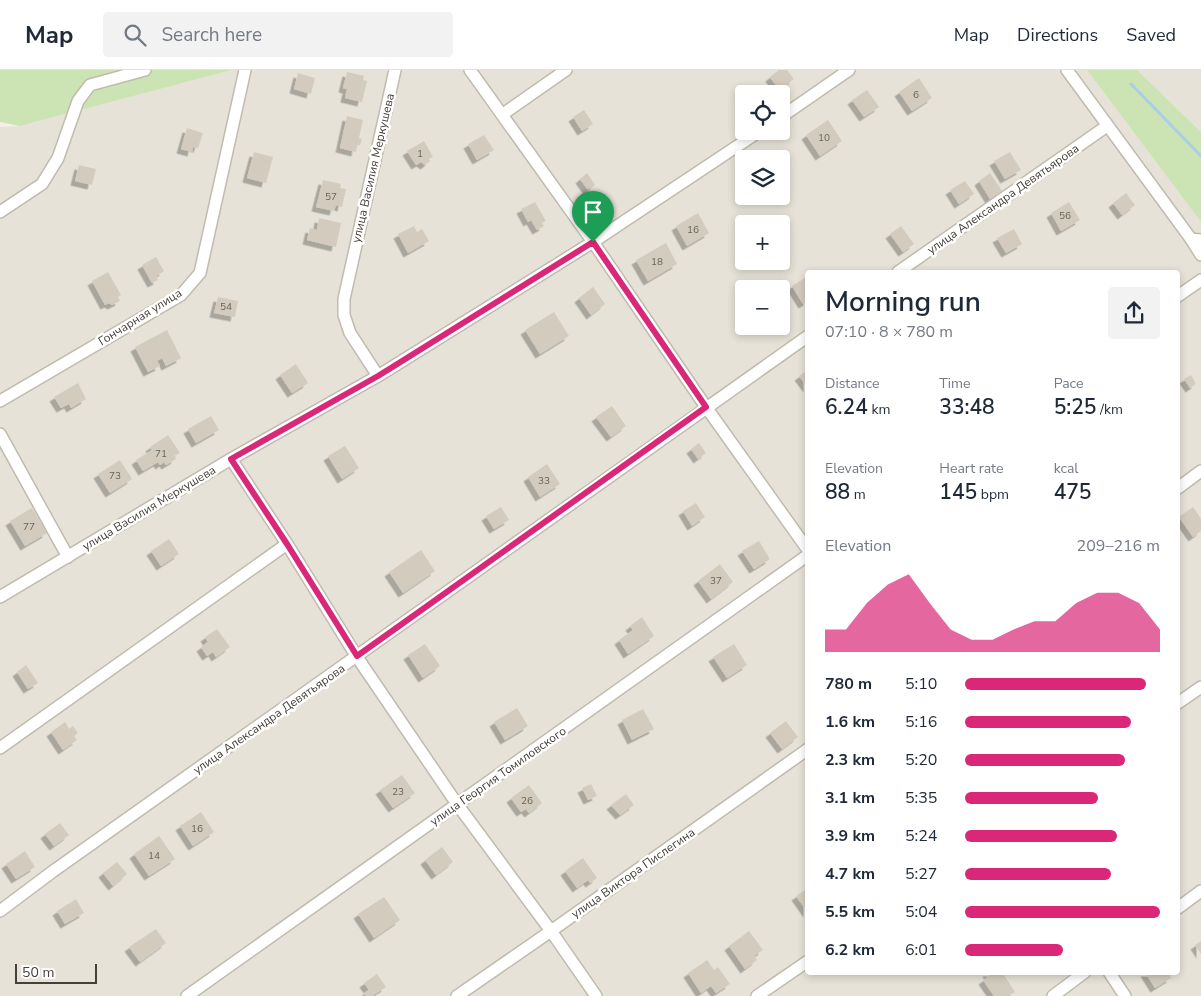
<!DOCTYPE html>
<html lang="en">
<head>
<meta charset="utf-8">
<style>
	body { margin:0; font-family:"Nunito Sans",sans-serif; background:#f2f2f3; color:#1f2937; height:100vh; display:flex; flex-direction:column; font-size:19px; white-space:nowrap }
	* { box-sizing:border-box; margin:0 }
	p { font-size:16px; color:#747a83 }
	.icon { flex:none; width:28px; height:28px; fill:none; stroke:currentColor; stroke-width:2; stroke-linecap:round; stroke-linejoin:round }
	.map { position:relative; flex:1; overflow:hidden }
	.panel { position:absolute; left:805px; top:200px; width:375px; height:705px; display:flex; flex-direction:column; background:#fff; border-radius:5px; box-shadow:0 2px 8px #0003 }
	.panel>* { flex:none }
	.tools { position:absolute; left:735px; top:15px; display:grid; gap:10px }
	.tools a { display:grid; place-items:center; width:55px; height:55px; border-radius:5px; background:#fff; box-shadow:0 2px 8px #0003; font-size:25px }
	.scale { position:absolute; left:15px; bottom:12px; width:82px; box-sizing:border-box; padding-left:5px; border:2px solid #454037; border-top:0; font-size:14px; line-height:18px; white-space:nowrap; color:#454037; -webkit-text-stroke:4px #fff; paint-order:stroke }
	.pin { position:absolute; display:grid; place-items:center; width:42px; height:42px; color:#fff; margin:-51px -21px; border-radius:50% 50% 50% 0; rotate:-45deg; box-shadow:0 0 5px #0007 }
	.pin .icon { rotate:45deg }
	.round { display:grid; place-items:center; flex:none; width:52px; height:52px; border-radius:5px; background:#f2f2f3 }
	.head { display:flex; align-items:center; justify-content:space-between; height:85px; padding:0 20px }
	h1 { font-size:28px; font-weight:600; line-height:38px }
	.figures { display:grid; grid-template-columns:repeat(3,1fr); gap:8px; height:85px; padding:5px 20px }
	.figures div { display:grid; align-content:center }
	.figures b { font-size:21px; font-weight:600 }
	.figures small { font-size:14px; font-weight:400 }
	.figures p { font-size:14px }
	.chart { height:140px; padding:10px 20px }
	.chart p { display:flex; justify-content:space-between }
	.chart svg { width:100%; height:90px; margin-top:5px; fill:#db2777; opacity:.7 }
	ul { padding:0 20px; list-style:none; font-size:16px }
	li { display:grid; grid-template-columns:80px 60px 1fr; align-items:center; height:38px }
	li i { height:12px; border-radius:6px; background:#db2777 }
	header { display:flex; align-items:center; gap:30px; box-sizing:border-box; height:70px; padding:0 25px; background:#fff; border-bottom:1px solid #e0e1e3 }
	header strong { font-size:24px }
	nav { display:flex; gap:28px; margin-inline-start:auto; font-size:18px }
	.search { width:350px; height:45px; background:#f2f2f3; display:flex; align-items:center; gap:12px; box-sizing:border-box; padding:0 18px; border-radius:5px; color:#747a83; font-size:19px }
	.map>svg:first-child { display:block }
	.residential { fill:#e6e2d7; fill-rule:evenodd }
	.green { fill:#cce3b4 }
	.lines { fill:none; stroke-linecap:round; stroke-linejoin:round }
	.stream { stroke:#aacdea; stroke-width:3 }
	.building { fill:#d3ccbe; filter:url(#shadow) }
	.street-casing { stroke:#c0bbae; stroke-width:14 }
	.street { stroke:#fff; stroke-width:11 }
	.route-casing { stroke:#fff; stroke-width:10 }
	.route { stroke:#db2777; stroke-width:6 }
	.labels { text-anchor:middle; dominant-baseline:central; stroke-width:5; stroke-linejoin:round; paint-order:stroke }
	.number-label { font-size:10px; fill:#686359 }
	.street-label { font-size:12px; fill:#454037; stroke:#fff }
</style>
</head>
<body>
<header>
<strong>Map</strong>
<div class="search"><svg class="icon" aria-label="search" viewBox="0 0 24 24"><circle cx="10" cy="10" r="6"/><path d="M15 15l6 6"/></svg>Search here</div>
<nav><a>Map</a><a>Directions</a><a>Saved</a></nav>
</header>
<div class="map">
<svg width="1201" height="926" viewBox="0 0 1201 926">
	<defs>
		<filter id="shadow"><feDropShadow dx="-4.5" dy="4.5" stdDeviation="0" flood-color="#0004"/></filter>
	</defs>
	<rect width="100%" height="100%" fill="#f2f0e8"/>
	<g class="residential">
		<path d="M232,0H1087L1201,152V926H0V57L20,56ZM744,24H781V61H744ZM744,89H781V126H744ZM744,154H781V191H744ZM808,202H1178V902H808ZM744,219H781V256H744Z"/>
		<polygon points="1137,0 1201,0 1201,62"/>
	</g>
	<g class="green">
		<polygon points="0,0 232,0 20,56 0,52"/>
		<polygon points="1087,0 1137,0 1201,62 1201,152"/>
	</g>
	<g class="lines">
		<polyline class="stream" points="1131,14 1201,86"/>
	</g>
	<g class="building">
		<polygon points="779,0 787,0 794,9 779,20 770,7"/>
		<polygon points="347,2 364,6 363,10 367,11 362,32 345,28 347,19 343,18"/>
		<polygon points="298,3 315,8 311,24 294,19"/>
		<polygon points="919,8 932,28 912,41 899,22"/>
		<polygon points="867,20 879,37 864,47 852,30"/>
		<polygon points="584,40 593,54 582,61 573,47"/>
		<polygon points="347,46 363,50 359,68 362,69 360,75 357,75 356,82 340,78"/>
		<polygon points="828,50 842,71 820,86 806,65"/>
		<polygon points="187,58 203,63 198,78 193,77 192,82 181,79"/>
		<polygon points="484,65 494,80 477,90 468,74"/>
		<polygon points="424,71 433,87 429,89 430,91 425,95 421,92 416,95 407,81"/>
		<polygon points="254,82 273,87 266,113 247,108"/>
		<polygon points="1010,82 1021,100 1005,109 994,91"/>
		<polygon points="79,95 96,99 92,115 75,111"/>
		<polygon points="587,103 595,115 588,120 580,109"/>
		<polygon points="990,103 1002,121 990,129 979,111"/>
		<polygon points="323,110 341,114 340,118 346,119 342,137 336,135 334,141 316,137"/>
		<polygon points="965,111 974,124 959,134 950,120"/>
		<polygon points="1126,123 1135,135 1122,145 1113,133"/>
		<polygon points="535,132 546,151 542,153 544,156 537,160 531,150 528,152 521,139"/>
		<polygon points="1069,132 1080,150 1061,161 1051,143"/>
		<polygon points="698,143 709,163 687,176 676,156"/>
		<polygon points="319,148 341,153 336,177 307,170 310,158 317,160"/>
		<polygon points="414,156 417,162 422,159 429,171 408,183 398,164"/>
		<polygon points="901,156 914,174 903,182 890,164"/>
		<polygon points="1014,159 1022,174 1006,183 997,168"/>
		<polygon points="666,173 677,194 648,211 636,190"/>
		<polygon points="156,187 164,201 156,206 158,210 152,213 142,195"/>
		<polygon points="108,202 121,225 118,227 120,231 112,235 109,233 105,235 92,211"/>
		<polygon points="808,206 808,231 803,234 792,216"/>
		<polygon points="593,217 605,234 591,245 579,228"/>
		<polygon points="218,227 238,231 235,247 214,243"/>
		<polygon points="554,242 569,266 540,284 525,260"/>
		<polygon points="167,260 181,288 166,296 162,288 157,291 160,296 148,302 135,277"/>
		<polygon points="296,294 308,313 292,323 280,305"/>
		<polygon points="808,300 808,318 799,306"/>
		<polygon points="1191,305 1196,314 1190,318 1184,309"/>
		<polygon points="78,313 86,329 71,338 69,334 61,338 54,327"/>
		<polygon points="612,336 626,356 611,367 596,347"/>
		<polygon points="211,346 219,360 196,373 188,359"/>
		<polygon points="168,365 180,383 174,386 176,389 166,395 164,392 160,395 158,392 143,401 136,390 152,380 150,377"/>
		<polygon points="699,373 706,383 698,389 691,379"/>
		<polygon points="345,376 359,398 342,409 328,386"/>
		<polygon points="120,390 132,409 110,423 98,404"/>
		<polygon points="547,394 560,414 540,427 528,407"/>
		<polygon points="696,433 705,447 692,456 683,441"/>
		<polygon points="501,437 509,450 494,459 486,446"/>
		<polygon points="1193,437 1201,449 1201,461 1193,467 1179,447"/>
		<polygon points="32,438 47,463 25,476 10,451"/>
		<polygon points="169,469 179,484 161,496 151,481"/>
		<polygon points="759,471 770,489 754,499 742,481"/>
		<polygon points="421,480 435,501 403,523 389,502"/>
		<polygon points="720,494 733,512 711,529 698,511"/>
		<polygon points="642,547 654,566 628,584 619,570 633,560 630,556"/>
		<polygon points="217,559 230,577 216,587 213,582 207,586 201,577 208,572 205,567"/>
		<polygon points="425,574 440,596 423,608 408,585"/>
		<polygon points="734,574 747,595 727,608 713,587"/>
		<polygon points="26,595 38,613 28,619 17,602"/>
		<polygon points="517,638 528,656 505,670 494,652"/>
		<polygon points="643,639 654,659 632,670 622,650"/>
		<polygon points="786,651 798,667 782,679 770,663"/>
		<polygon points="65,652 69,659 73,656 78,663 74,666 77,670 63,680 51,662"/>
		<polygon points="402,705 415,723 393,738 380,720"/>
		<polygon points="591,714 597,726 588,730 582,718"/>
		<polygon points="529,715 542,733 529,743 526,739 521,742 511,728"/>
		<polygon points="626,724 634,735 620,745 611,735"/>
		<polygon points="201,742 214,762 193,776 180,756"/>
		<polygon points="60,753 69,765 54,776 45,764"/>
		<polygon points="159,766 175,789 149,806 134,784"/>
		<polygon points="442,777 453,792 436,805 425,790"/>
		<polygon points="25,781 35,797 16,809 6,794"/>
		<polygon points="583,788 597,808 590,813 588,810 577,818 565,801"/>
		<polygon points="117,792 127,804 113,816 103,803"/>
		<polygon points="808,818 808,843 796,826"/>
		<polygon points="384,827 400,850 374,868 358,844"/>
		<polygon points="76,829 84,843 65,854 57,841"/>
		<polygon points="156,859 166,873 140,892 129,877"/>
		<polygon points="749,861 763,880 754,886 757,890 745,899 729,876"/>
		<polygon points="1201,871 1201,884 1195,875"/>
		<polygon points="707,890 714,900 718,897 730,914 716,923 711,916 701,923 688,903"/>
		<polygon points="987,902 1002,902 1015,922 1008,926 994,926 983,910 989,906"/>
		<polygon points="1145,902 1168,902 1171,908 1155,918"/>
		<polygon points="377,904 386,917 372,926 366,926 364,923 369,920 364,913"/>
	</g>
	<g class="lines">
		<defs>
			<g id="street">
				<polyline points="470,0 593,172 706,337 808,480"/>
				<polyline points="1067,0 1191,169 1201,170"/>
				<polyline points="503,44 566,0"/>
				<polyline points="781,47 849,0"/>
				<polyline points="0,142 42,114 58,88 78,31 90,15 145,0"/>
				<polyline points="1191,169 1201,185"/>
				<polyline points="898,202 1107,56"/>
				<polyline points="1178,226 1201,210"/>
				<polyline points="378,306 350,263 344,245 344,229 395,0"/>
				<polyline points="0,331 181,225 200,203 245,0"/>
				<polyline points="0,364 68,487"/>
				<polyline points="231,389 287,474 357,587 457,734 551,861 596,926"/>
				<polyline points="1178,418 1201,401"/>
				<polyline points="0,527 231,389 378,306 593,172 760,61"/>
				<polyline points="1178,633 1201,617"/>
				<polyline points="0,678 287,474"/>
				<polyline points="1178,838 1201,821"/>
				<polyline points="0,841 52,802 808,266"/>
				<polyline points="1109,902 1125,926"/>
				<polyline points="187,926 808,485"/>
				<polyline points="457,926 551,861 808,679"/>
				<polyline points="757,926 808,891"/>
				<polyline points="1053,926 1085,902"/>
			</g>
		</defs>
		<use href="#street" class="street-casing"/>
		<use href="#street" class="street"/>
	</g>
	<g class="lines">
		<defs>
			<polygon id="route" points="593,172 706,337 357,586 287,474 231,389 378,306"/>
		</defs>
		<use href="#route" class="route-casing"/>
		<use href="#route" class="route"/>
	</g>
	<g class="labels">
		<g class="number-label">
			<text x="916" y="25">6</text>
			<text x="824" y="68">10</text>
			<text x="420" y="84">1</text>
			<text x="331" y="127">57</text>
			<text x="1065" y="146">56</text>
			<text x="693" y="160">16</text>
			<text x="657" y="192">18</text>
			<text x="226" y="237">54</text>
			<text x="161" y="384">71</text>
			<text x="115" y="406">73</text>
			<text x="544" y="411">33</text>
			<text x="29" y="457">77</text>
			<text x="716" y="511">37</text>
			<text x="398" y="722">23</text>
			<text x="527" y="731">26</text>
			<text x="197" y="759">16</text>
			<text x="154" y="786">14</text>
		</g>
		<g class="street-label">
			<text transform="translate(373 98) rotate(-77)">улица Василия Меркушева</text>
			<text transform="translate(1003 129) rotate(-35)">улица Александра Девятьярова</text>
			<text transform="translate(140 247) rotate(-32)">Гончарная улица</text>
			<text transform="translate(149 438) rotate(-31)">улица Василия Меркушева</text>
			<text transform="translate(269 649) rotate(-35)">улица Александра Девятьярова</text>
			<text transform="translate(498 706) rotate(-35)">улица Георгия Томиловского</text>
			<text transform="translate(633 803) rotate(-35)">улица Виктора Пислегина</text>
		</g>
	</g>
</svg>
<div class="tools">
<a><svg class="icon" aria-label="locate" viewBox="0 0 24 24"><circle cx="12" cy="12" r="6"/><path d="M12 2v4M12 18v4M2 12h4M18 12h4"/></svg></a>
<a><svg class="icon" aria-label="layers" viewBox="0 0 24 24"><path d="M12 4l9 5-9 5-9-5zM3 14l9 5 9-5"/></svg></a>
<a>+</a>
<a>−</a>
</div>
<div class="scale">50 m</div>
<div class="pin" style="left:593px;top:172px;background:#1e9e55"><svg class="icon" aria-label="arrive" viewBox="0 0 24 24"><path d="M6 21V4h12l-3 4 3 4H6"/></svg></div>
<section class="panel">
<div class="head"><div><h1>Morning run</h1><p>07:10 · 8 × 780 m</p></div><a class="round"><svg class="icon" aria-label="share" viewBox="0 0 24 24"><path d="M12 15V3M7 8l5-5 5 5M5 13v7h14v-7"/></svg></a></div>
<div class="figures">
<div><p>Distance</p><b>6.24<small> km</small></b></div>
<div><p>Time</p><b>33:48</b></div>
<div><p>Pace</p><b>5:25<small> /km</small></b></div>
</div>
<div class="figures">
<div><p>Elevation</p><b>88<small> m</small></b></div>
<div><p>Heart rate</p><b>145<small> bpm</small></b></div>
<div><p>kcal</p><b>475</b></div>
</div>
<div class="chart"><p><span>Elevation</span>209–216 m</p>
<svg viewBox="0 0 160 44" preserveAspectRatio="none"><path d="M0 44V33L10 33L20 20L30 11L40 6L50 20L60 33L70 38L80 38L90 33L100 29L110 29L120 20L130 15L140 15L150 20L160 33V44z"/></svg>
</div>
<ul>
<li><b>780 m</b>5:10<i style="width:93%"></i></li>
<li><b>1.6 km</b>5:16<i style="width:85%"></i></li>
<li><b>2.3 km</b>5:20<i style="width:82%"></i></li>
<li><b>3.1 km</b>5:35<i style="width:68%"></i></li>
<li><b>3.9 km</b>5:24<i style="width:78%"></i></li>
<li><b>4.7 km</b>5:27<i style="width:75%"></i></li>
<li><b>5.5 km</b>5:04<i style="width:100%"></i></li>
<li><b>6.2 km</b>6:01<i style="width:50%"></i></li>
</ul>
</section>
</div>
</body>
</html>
